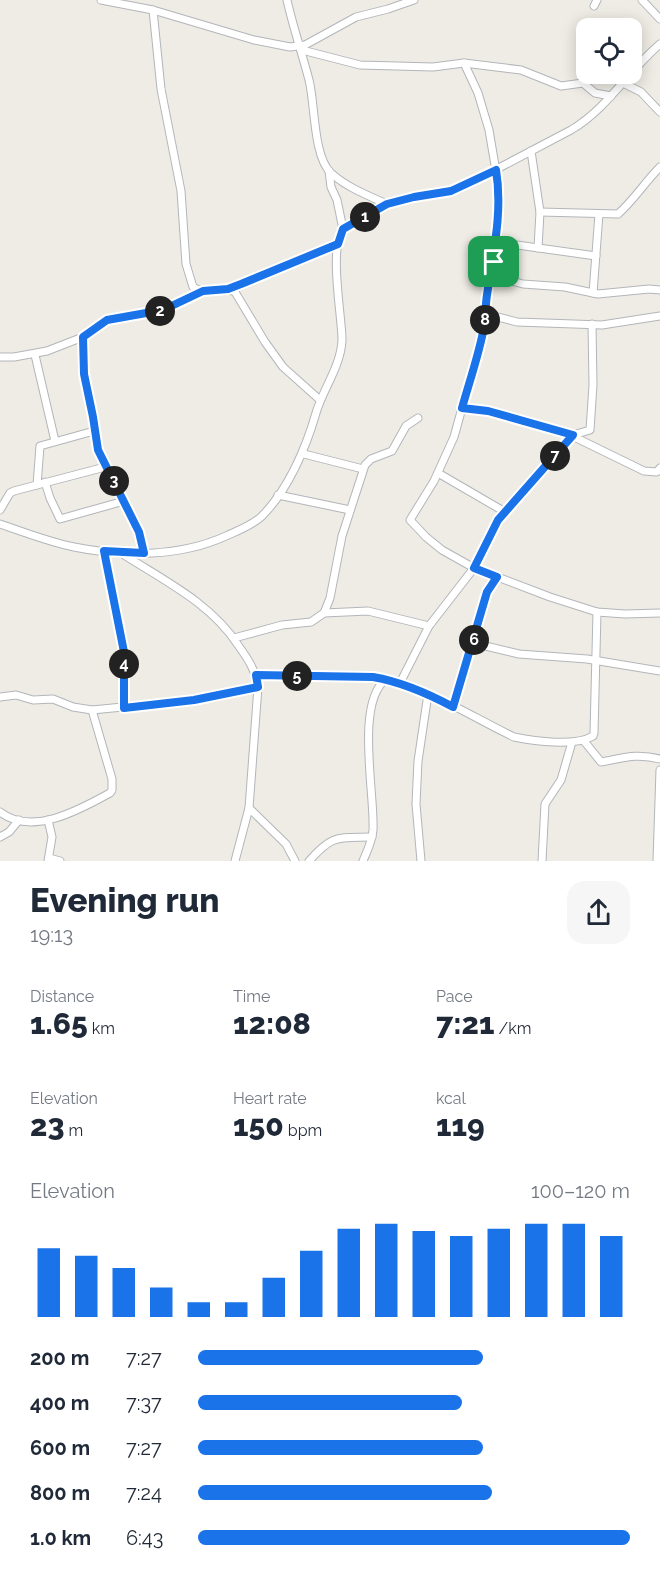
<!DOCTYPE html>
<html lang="en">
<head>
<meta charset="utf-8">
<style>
	body { margin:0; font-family:Raleway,sans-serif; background:#f6f6f7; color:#1f2937; height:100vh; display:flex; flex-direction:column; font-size:22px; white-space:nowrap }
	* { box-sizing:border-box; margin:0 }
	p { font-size:20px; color:#747a83 }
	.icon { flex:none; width:33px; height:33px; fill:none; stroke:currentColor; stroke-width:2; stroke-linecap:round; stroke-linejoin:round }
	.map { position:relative; height:861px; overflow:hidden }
	.sheet { display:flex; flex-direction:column; background:#fff; flex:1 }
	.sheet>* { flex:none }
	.buttons { position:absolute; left:576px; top:18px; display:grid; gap:12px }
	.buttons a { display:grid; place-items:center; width:66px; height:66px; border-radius:12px; background:#fff; box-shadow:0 3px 15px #0003; font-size:30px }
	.pin { position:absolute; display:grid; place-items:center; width:51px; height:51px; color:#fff; margin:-26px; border-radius:12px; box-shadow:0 3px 9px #0006 }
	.km { position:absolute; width:30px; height:30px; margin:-15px; border-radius:50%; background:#222; color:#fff; font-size:16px; line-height:30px; text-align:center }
	.round { display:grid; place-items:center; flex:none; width:63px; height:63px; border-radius:18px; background:#f6f6f7 }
	.summary { display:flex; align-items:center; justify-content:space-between; height:102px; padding:0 30px }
	h1 { font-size:33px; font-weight:800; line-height:45px }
	.figures { display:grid; grid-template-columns:repeat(3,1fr); gap:9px; height:102px; padding:6px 30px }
	.figures div { display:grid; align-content:center }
	.figures b { font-size:30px; font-weight:800 }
	.figures small { font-size:16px; font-weight:400 }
	.figures p { font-size:16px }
	.chart { height:168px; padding:12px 30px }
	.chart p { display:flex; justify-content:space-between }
	.chart svg { width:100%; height:108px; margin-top:6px; stroke:#1a73e8; stroke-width:6 }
	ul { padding:0 30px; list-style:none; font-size:20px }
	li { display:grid; grid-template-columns:96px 72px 1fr; align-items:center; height:45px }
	li i { height:15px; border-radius:8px; background:#1a73e8 }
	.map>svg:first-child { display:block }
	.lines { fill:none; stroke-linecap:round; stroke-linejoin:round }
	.minor-casing { stroke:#b2b6ba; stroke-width:9 }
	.minor { stroke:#fff; stroke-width:7 }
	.route-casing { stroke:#fff; stroke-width:12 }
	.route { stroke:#1a73e8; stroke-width:8 }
</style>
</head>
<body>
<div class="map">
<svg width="660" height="861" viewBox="0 0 660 861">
	<rect width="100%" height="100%" fill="#efece5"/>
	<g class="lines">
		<defs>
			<g id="minor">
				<polyline points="101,0 153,10 254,40 290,47 305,45 356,17 388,9 414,0"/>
				<path d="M287,0C293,27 302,53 309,80C315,102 313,157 331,173C346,187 369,196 387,204"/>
				<polyline points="642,0 660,19"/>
				<polyline points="594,6 597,0"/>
				<path d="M153,10L161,89L181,191L186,264L193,287C204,296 221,285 235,292L265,342L283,367L320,400"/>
				<polyline points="302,50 360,65 433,67 464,63 521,70 561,86 583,83 595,93 611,96"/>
				<polyline points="464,63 478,93 489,130 499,189 498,217 493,262 487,296 483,332 454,437 434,481 410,520 426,537 442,550 474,568 550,597 597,612 625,614 660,613"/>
				<polyline points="623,83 641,92 660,112"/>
				<polyline points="531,151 540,212 538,248"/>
				<polyline points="329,171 331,187 337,200 343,229"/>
				<path d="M540,212L618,214C634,200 645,182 660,167"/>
				<polyline points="496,242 596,256"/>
				<polyline points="491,275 523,284 565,287 598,294 649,289 660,290"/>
				<polyline points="229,289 337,244"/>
				<polyline points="593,293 599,214"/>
				<polyline points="486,314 517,322 602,325 660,316"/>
				<polyline points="83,337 84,374 93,417 98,450 139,532 144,553"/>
				<polyline points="35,355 55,441"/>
				<polyline points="0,357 14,357 47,351 83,337 107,320 163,310 201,292"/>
				<polyline points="462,408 488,411 562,431 644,471 657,472 660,468"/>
				<polyline points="304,454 363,469"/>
				<polyline points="438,473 505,512"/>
				<polyline points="45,482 50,498 60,519 124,501"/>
				<polyline points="37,485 40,446 94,431"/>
				<polyline points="278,495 350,510"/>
				<polyline points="0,510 10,493 14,491 105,467"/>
				<path d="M0,524C24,532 49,542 74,547C123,557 180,557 226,536C237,531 253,525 262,516C288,490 306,448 316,413C323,389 341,366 342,340C342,316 328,245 344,228C350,222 360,219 368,215C379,210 389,203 401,200C420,194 440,195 459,189L571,130C608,108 628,71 660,44"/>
				<polyline points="104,551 124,652 123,685 124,708"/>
				<path d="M121,553C163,580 211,603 238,645C248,659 255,669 258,687L249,808L235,861"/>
				<polyline points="324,613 368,611 429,626"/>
				<polyline points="234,638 282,625 311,622 324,613 330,598 342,536 365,465 371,459 392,451 406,426 418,418"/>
				<polyline points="473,643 519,654 587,659 660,671"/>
				<path d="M256,675L373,677C424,685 468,715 514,737C534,741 575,747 593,736L594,733L597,612"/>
				<polyline points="400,683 429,626 474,568 498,520 573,435 590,430 593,385 592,324"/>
				<polyline points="0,697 16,695 33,700 53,699 73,707 92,710 194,700 258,687"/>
				<polyline points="454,707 487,592 497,577"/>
				<path d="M584,741L601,762C624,758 636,753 660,759"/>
				<polyline points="249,808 286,844 295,861"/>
				<path d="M0,812C32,837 81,809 110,793L112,790V779L92,710"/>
				<polyline points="0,837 9,832 19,820"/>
				<polyline points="49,858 60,861"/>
				<polyline points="48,861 52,837 48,820"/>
				<path d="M309,861C333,834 337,838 372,837"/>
				<path d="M363,861C367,851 372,842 373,830C375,794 355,703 386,679"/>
				<polyline points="421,861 416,804 418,761 428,694"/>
				<polyline points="542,861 545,804 561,780 572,742"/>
				<polyline points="657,861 660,770"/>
			</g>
		</defs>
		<use href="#minor" class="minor-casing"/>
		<use href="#minor" class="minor"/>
	</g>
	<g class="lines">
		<defs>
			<path id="route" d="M496,170C503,212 493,253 487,295C485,307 486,319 483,332C478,357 469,383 462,408L488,411L573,435L498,520L474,568L497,577L487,592L453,707C427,693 402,682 373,677L256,675L258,687L194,700L124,708V652L104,551L144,553L139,532L98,450L93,417L84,374L83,337L107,320L163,310L203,291L228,289L241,284L338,244L343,229L387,204L414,197L451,191Z"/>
		</defs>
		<use href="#route" class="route-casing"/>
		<use href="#route" class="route"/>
	</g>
</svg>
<div class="buttons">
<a><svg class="icon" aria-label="locate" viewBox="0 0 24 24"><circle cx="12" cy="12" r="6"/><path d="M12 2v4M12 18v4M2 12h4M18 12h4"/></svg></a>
</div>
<div class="pin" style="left:494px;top:262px;background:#1e9e55"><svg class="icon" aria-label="arrive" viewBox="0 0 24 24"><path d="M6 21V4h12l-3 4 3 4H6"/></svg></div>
<b class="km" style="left:365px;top:217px">1</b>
<b class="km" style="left:160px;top:311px">2</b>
<b class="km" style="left:114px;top:481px">3</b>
<b class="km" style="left:124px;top:664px">4</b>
<b class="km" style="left:297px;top:676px">5</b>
<b class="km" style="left:474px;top:640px">6</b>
<b class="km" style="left:555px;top:456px">7</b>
<b class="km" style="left:485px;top:320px">8</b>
</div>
<section class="sheet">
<div class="summary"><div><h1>Evening run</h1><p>19:13</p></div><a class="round"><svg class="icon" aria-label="share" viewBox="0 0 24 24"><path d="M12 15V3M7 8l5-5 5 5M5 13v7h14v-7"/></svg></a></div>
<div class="figures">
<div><p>Distance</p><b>1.65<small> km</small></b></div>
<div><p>Time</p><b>12:08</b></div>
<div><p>Pace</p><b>7:21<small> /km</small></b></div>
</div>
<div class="figures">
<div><p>Elevation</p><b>23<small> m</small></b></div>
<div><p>Heart rate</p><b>150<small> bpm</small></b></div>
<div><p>kcal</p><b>119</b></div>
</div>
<div class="chart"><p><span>Elevation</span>100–120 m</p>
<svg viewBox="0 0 160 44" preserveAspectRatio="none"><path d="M5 44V16M15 44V19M25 44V24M35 44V32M45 44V38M55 44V38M65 44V28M75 44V17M85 44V8M95 44V6M105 44V9M115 44V11M125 44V8M135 44V6M145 44V6M155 44V11"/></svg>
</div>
<ul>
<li><b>200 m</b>7:27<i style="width:66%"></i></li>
<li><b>400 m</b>7:37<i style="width:61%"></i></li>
<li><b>600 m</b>7:27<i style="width:66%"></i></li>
<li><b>800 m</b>7:24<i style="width:68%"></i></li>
<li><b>1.0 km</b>6:43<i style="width:100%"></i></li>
</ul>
</section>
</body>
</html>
